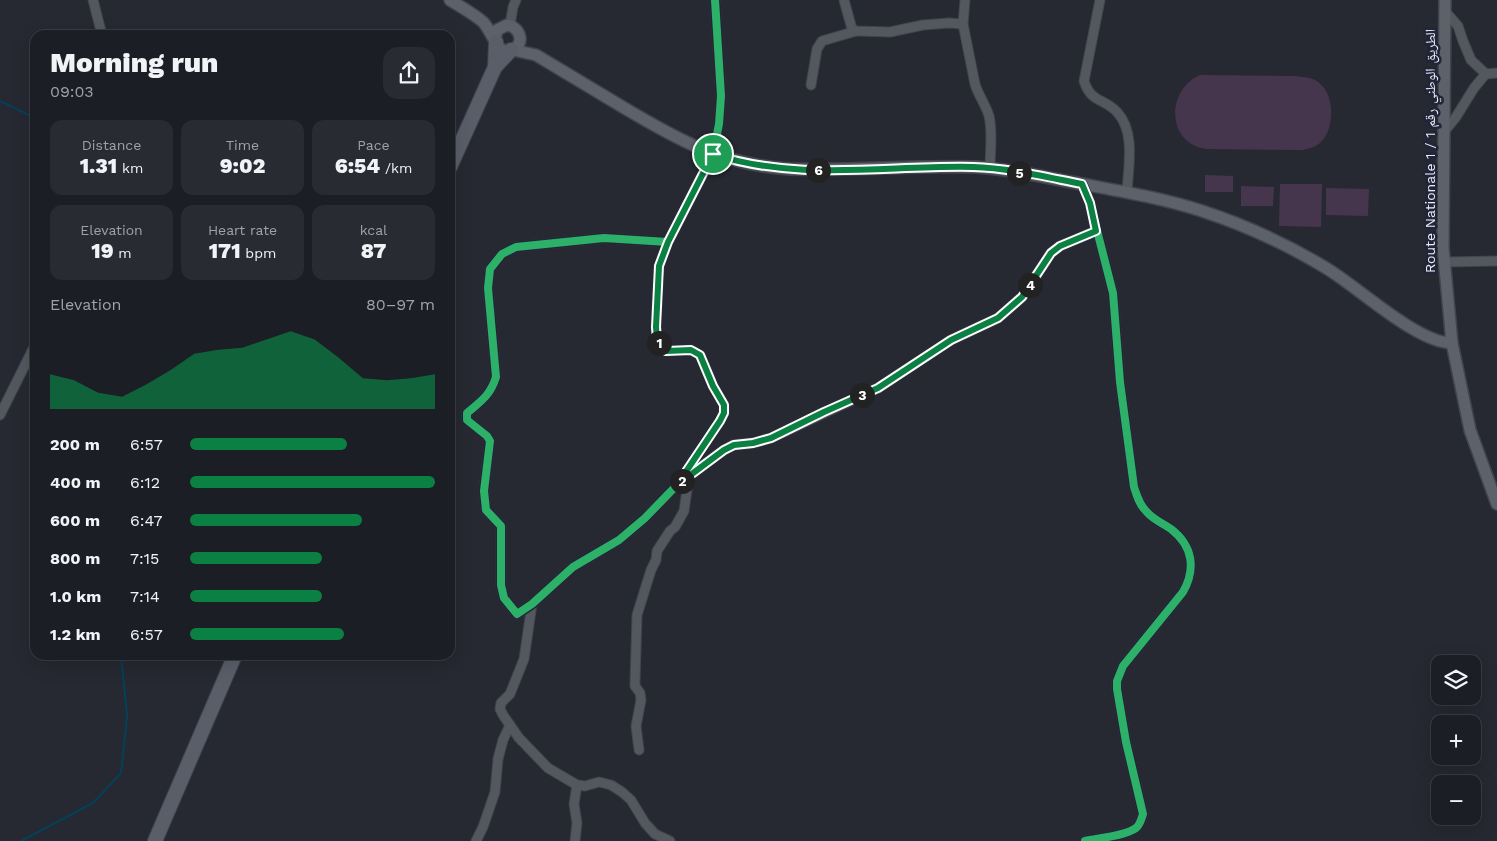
<!DOCTYPE html>
<html lang="en">
<head>
<meta charset="utf-8">
<style>
	body { margin:0; font-family:"Work Sans","Noto Naskh Arabic",sans-serif; background:#292b32; color:#f1f3f6; height:100vh; display:flex; flex-direction:column; font-size:19px; white-space:nowrap }
	* { box-sizing:border-box; margin:0 }
	p { font-size:16px; color:#a0a2a7 }
	.icon { flex:none; width:28px; height:28px; fill:none; stroke:currentColor; stroke-width:2; stroke-linecap:round; stroke-linejoin:round }
	.map { position:relative; flex:1; overflow:hidden }
	.sheet { position:absolute; left:30px; top:30px; width:425px; height:630px; display:flex; flex-direction:column; background:#1c1e26; border-radius:15px; box-shadow:0 5px 20px #0002,0 0 0 1px #3a3c43 }
	.sheet>* { flex:none }
	.buttons { position:absolute; left:1431px; top:655px; display:grid; gap:10px }
	.buttons a { display:grid; place-items:center; width:50px; height:50px; border-radius:10px; background:#1c1e26; box-shadow:0 5px 20px #0002,0 0 0 1px #3a3c43; font-size:25px }
	.pin { position:absolute; display:grid; place-items:center; width:42px; height:42px; color:#fff; margin:-21px; border:2px solid #fff; border-radius:50%; box-shadow:0 1px 5px #0007 }
	.km { position:absolute; width:25px; height:25px; margin:-12px; border-radius:50%; background:#222; color:#fff; font-size:14px; line-height:25px; text-align:center }
	.round { display:grid; place-items:center; flex:none; width:52px; height:52px; border-radius:15px; background:#292b32 }
	.overview { display:flex; align-items:center; justify-content:space-between; height:85px; padding:0 20px }
	h1 { font-size:28px; font-weight:800; line-height:38px }
	.stats { display:grid; grid-template-columns:repeat(3,1fr); gap:8px; height:85px; padding:5px 20px }
	.stats div { display:grid; align-content:center; border-radius:12px; background:#292b32; text-align:center }
	.stats b { font-size:21px; font-weight:800 }
	.stats small { font-size:14px; font-weight:400 }
	.stats p { font-size:14px }
	.chart { height:140px; padding:10px 20px }
	.chart p { display:flex; justify-content:space-between }
	.chart svg { width:100%; height:90px; margin-top:5px; fill:#0b8043; opacity:.7 }
	ul { padding:0 20px; list-style:none; font-size:16px }
	li { display:grid; grid-template-columns:80px 60px 1fr; align-items:center; height:38px }
	li i { height:12px; border-radius:6px; background:#0b8043 }
	.map>svg:first-child { display:block }
	.green { fill:#46364d }
	.lines { fill:none; stroke-linecap:round; stroke-linejoin:round }
	.stream { stroke:#03415a; stroke-width:2 }
	.minor-casing { stroke:#42444d; stroke-width:11 }
	.major-casing { stroke:#42444d; stroke-width:14 }
	.highway-casing { stroke:#42444d; stroke-width:16 }
	.minor { stroke:#53585f; stroke-width:9 }
	.major { stroke:#5c616a; stroke-width:11 }
	.highway { stroke:#595e68; stroke-width:14 }
	.cycleway-casing { stroke:#212537; stroke-width:11 }
	.cycleway { stroke:#2db169; stroke-width:8 }
	.route-casing { stroke:#fff; stroke-width:10 }
	.route { stroke:#0b8043; stroke-width:6 }
	.labels { text-anchor:middle; dominant-baseline:central; stroke-width:5; stroke-linejoin:round; paint-order:stroke }
	.street-label { font-size:14px; fill:#e8ebf8; stroke:#212537 }
</style>
</head>
<body>
<div class="map">
<svg width="1497" height="841" viewBox="0 0 1497 841">
	<rect width="100%" height="100%" fill="#262832"/>
	<g class="green">
		<path d="M1200,75L1295,76C1302,77 1309,77 1315,80C1335,90 1336,127 1321,142C1316,147 1310,148 1303,150L1206,149C1166,143 1166,90 1200,75Z"/>
		<polygon points="1205,175 1233,176 1233,192 1205,192"/>
		<polygon points="1280,184 1322,184 1321,227 1279,226"/>
		<polygon points="1241,186 1274,187 1273,206 1241,206"/>
		<polygon points="1326,188 1369,189 1368,216 1326,215"/>
	</g>
	<g class="lines">
		<g class="stream">
			<polyline points="0,101 35,118"/>
			<polyline points="21,841 93,803 121,773 127,716 121,655"/>
		</g>
		<defs>
			<g id="minor">
				<polyline points="93,0 102,35"/>
				<polyline points="844,0 852,29 856,31 890,32 923,25 949,23 963,24"/>
				<path d="M965,0L963,24L975,84C978,95 986,105 989,116C993,132 990,152 990,168"/>
				<path d="M1100,0L1084,81C1091,103 1104,98 1117,112C1136,132 1128,168 1127,193"/>
				<polyline points="1445,11 1458,26 1463,41 1471,60 1486,74"/>
				<polyline points="510,25 513,7 516,0"/>
				<polyline points="811,85 817,49 822,41 856,31"/>
				<polyline points="1444,132 1456,117 1474,88 1484,76 1486,74 1497,73"/>
				<path d="M1082,184L1090,203L1113,293L1120,382L1134,487C1137,496 1139,504 1146,511C1153,520 1163,523 1171,529C1193,546 1196,569 1183,592L1123,666L1117,681V689L1126,742L1143,814C1141,820 1140,825 1136,828C1125,836 1099,838 1085,841"/>
				<path d="M668,242L604,238L516,247L502,254L490,269L488,288L496,377C490,396 481,401 467,413V420L487,436L490,441L484,491L486,510L501,526V585L504,598L517,614L532,604L573,567L619,540L645,518L677,485L724,413V405L713,386L700,355L691,350L666,351L657,340L656,327L659,266L668,242L713,154L719,124L721,96L715,0"/>
				<polyline points="1444,262 1497,261"/>
				<polyline points="0,415 35,345"/>
				<polyline points="683,480 724,450 733,445 753,443 771,438 878,388 951,340 998,318 1022,297 1051,253 1060,246 1096,231"/>
				<polyline points="532,604 524,659 510,694 501,703 500,709 503,715 519,738 548,768 577,785 585,786 599,782 611,785 622,792 631,800 645,823 655,834 670,841"/>
				<polyline points="639,750 636,726 641,700 640,693 635,686 635,682 637,615 651,570 656,560 657,551 670,531 675,527 684,511 689,476"/>
				<polyline points="476,841 483,827 495,792 498,759 503,740 510,725"/>
				<polyline points="575,841 577,823 574,804 577,785"/>
			</g>
			<g id="major">
				<path d="M450,0C461,7 474,14 483,22C490,29 495,45 501,49C504,51 509,51 512,50C526,44 520,27 507,25L497,30L495,39"/>
				<polyline points="1445,0 1443,247 1452,343 1470,430 1497,504"/>
				<path d="M513,50L536,55C564,72 593,89 621,106C678,140 722,165 790,169C852,171 914,165 976,167C1010,169 1043,177 1077,183C1119,191 1162,198 1202,211C1245,225 1288,245 1326,268C1358,287 1417,343 1452,343"/>
			</g>
			<g id="highway">
				<polyline points="495,67 496,42"/>
				<polyline points="450,167 495,67 511,50"/>
				<polyline points="155,841 235,655"/>
			</g>
		</defs>
		<use href="#minor" class="minor-casing"/>
		<use href="#major" class="major-casing"/>
		<use href="#highway" class="highway-casing"/>
		<use href="#minor" class="minor"/>
		<use href="#major" class="major"/>
		<use href="#highway" class="highway"/>
		<defs>
			<g id="cycleway">
				<path d="M1082,184L1090,203L1113,293L1120,382L1134,487C1137,496 1139,504 1146,511C1153,520 1163,523 1171,529C1193,546 1196,569 1183,592L1123,666L1117,681V689L1126,742L1143,814C1141,820 1140,825 1136,828C1125,836 1099,838 1085,841"/>
				<path d="M668,242L604,238L516,247L502,254L490,269L488,288L496,377C490,396 481,401 467,413V420L487,436L490,441L484,491L486,510L501,526V585L504,598L517,614L532,604L573,567L619,540L645,518L677,485L724,413V405L713,386L700,355L691,350L666,351L657,340L656,327L659,266L668,242L713,154L719,124L721,96L715,0"/>
			</g>
		</defs>
		<use href="#cycleway" class="cycleway-casing"/>
		<use href="#cycleway" class="cycleway"/>
	</g>
	<g class="lines">
		<defs>
			<path id="route" d="M713,154C797,182 887,165 973,167C1010,168 1046,177 1082,184L1090,203L1096,231L1060,246L1051,253L1022,297L998,318L951,340L878,388L824,412L771,438L753,443L734,445L724,450L677,485L720,421L724,413V405L713,386L700,355L691,350L666,351L657,340L656,327L659,266L668,242Z"/>
		</defs>
		<use href="#route" class="route-casing"/>
		<use href="#route" class="route"/>
	</g>
	<g class="labels">
		<g class="street-label">
			<text transform="translate(1430 151) rotate(-90)">Route Nationale 1 / الطريق الوطني رقم 1</text>
		</g>
	</g>
</svg>
<div class="buttons">
<a><svg class="icon" aria-label="layers" viewBox="0 0 24 24"><path d="M12 4l9 5-9 5-9-5zM3 14l9 5 9-5"/></svg></a>
<a>+</a>
<a>−</a>
</div>
<div class="pin" style="left:713px;top:154px;background:#1e9e55"><svg class="icon" aria-label="arrive" viewBox="0 0 24 24"><path d="M6 21V4h12l-3 4 3 4H6"/></svg></div>
<b class="km" style="left:659px;top:343px">1</b>
<b class="km" style="left:682px;top:481px">2</b>
<b class="km" style="left:862px;top:395px">3</b>
<b class="km" style="left:1030px;top:285px">4</b>
<b class="km" style="left:1019px;top:173px">5</b>
<b class="km" style="left:818px;top:170px">6</b>
<section class="sheet">
<div class="overview"><div><h1>Morning run</h1><p>09:03</p></div><a class="round"><svg class="icon" aria-label="share" viewBox="0 0 24 24"><path d="M12 15V3M7 8l5-5 5 5M5 13v7h14v-7"/></svg></a></div>
<div class="stats">
<div><p>Distance</p><b>1.31<small> km</small></b></div>
<div><p>Time</p><b>9:02</b></div>
<div><p>Pace</p><b>6:54<small> /km</small></b></div>
</div>
<div class="stats">
<div><p>Elevation</p><b>19<small> m</small></b></div>
<div><p>Heart rate</p><b>171<small> bpm</small></b></div>
<div><p>kcal</p><b>87</b></div>
</div>
<div class="chart"><p><span>Elevation</span>80–97 m</p>
<svg viewBox="0 0 160 44" preserveAspectRatio="none"><path d="M0 44V27L10 30L20 36L30 38L40 32L50 25L60 17L70 15L80 14L90 10L100 6L110 10L120 19L130 29L140 30L150 29L160 27V44z"/></svg>
</div>
<ul>
<li><b>200 m</b>6:57<i style="width:64%"></i></li>
<li><b>400 m</b>6:12<i style="width:100%"></i></li>
<li><b>600 m</b>6:47<i style="width:70%"></i></li>
<li><b>800 m</b>7:15<i style="width:54%"></i></li>
<li><b>1.0 km</b>7:14<i style="width:54%"></i></li>
<li><b>1.2 km</b>6:57<i style="width:63%"></i></li>
</ul>
</section>
</div>
</body>
</html>
